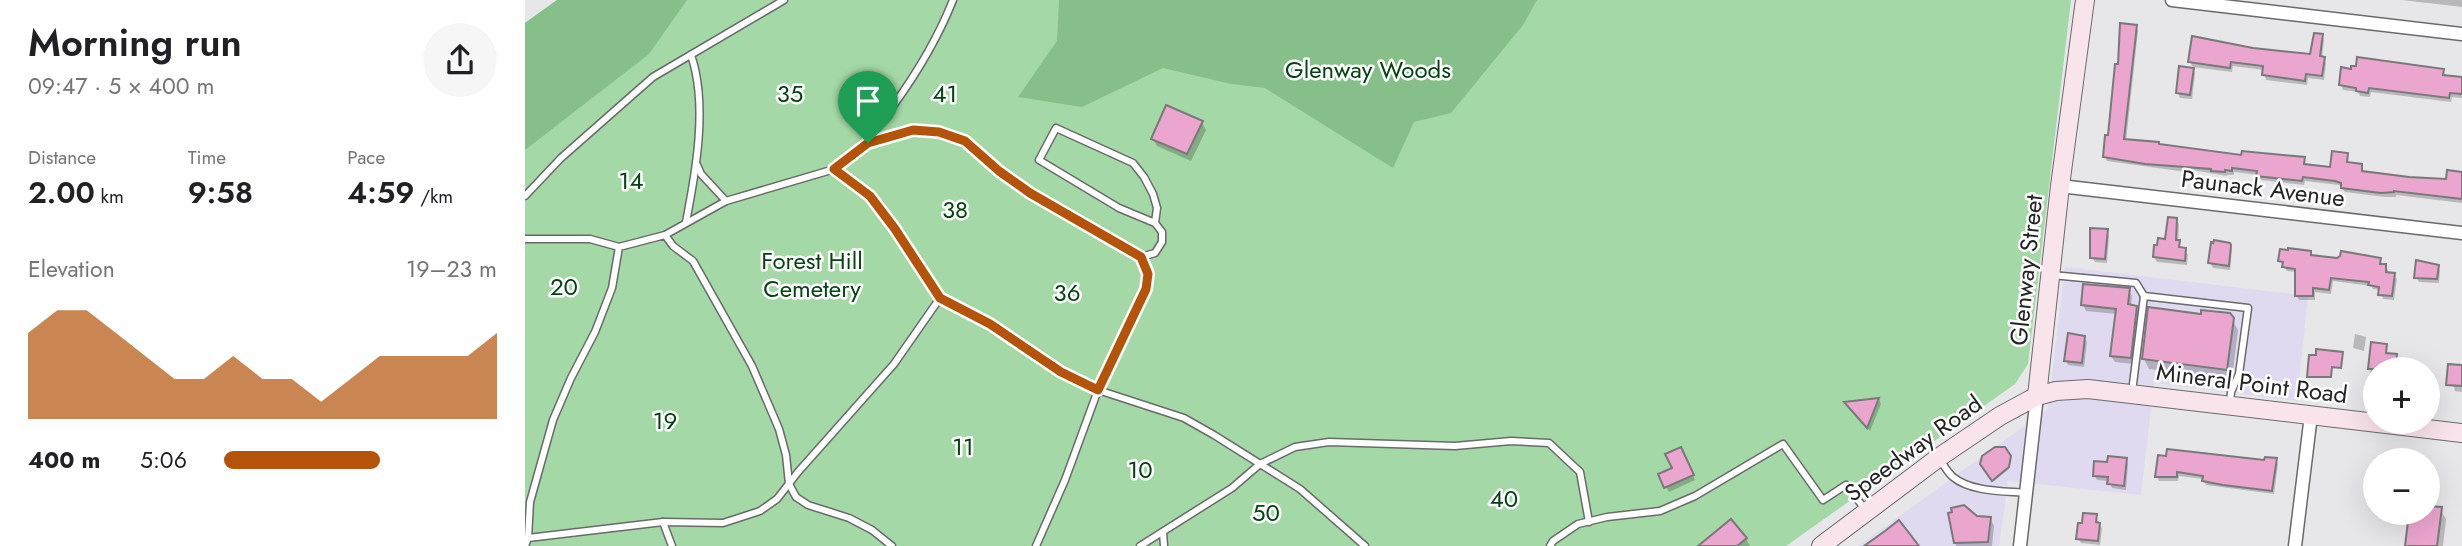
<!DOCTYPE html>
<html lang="en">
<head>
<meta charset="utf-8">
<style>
	body { margin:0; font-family:Jost,sans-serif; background:#f6f6f6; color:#202124; height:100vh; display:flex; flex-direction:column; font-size:26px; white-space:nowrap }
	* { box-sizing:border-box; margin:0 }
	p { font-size:23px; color:#757577 }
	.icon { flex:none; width:38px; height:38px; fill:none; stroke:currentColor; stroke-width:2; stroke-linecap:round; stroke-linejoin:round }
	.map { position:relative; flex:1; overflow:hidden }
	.drawer { display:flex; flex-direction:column; background:#fff; width:525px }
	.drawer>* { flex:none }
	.tools { position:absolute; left:1838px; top:357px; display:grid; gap:14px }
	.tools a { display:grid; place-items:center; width:77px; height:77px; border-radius:50%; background:#fff; box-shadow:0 7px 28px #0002; font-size:35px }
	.pin { position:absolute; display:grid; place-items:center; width:60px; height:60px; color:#fff; margin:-72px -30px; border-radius:50% 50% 50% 0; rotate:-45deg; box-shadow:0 0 7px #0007 }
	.pin .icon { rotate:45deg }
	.round { display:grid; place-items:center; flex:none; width:74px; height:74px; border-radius:37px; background:#f6f6f6 }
	.headline { display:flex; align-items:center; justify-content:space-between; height:119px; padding:0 28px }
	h1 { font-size:38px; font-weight:600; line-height:52px }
	.metrics { display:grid; grid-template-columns:repeat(3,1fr); gap:10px; height:119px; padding:7px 28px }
	.metrics div { display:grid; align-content:center }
	.metrics b { font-size:30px; font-weight:600 }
	.metrics small { font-size:19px; font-weight:400 }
	.metrics p { font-size:19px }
	.chart { height:196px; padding:14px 28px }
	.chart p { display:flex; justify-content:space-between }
	.chart svg { width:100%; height:126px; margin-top:7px; fill:#b45309; opacity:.7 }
	ul { padding:0 28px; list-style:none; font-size:23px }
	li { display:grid; grid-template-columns:112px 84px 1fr; align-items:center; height:52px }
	li i { height:18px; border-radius:9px; background:#b45309 }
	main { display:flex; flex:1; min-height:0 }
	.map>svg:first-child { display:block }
	.commercial { fill:#dfdaef }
	.green { fill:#a4d8a6 }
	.forest { fill:#86bf89 }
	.shadow { fill:#0003 }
	.building { fill:#eba6cf; stroke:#7b787a; stroke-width:2 }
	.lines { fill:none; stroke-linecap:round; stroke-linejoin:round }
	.lane-casing { stroke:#6a696c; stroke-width:9 }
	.street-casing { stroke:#6a696c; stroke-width:15 }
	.secondary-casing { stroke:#6a696c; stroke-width:20 }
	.lane { stroke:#fff; stroke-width:6 }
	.street { stroke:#fff; stroke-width:12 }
	.secondary { stroke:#fae4eb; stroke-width:18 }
	.route-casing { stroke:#fff; stroke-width:14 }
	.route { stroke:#b45309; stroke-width:9 }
	.labels { text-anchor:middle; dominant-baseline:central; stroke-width:5; stroke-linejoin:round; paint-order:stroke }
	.park-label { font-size:24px; fill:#034411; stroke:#fff }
	.street-label { font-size:24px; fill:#242425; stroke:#fff }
</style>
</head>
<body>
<main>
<section class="drawer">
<div class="headline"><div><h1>Morning run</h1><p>09:47 · 5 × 400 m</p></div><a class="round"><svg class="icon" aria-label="share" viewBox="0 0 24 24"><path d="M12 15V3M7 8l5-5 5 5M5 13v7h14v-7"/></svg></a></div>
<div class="metrics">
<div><p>Distance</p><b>2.00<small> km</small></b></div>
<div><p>Time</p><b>9:58</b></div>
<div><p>Pace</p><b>4:59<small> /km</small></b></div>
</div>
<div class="chart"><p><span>Elevation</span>19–23 m</p>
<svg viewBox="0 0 160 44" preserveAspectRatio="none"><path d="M0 44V14L10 6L20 6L30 14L40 22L50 30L60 30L70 22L80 30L90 30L100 38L110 30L120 22L130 22L140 22L150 22L160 14V44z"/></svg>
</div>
<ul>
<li><b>400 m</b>5:06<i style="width:57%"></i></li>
</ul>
</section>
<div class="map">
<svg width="1937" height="546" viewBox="0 0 1937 546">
	<rect width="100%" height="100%" fill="#e7e7ea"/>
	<polygon class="commercial" points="1540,267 1783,296 1772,401 1629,383 1616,495 1483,481 1474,546 1333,546 1523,409"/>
	<polygon class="green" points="32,0 1546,0 1503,364 1490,384 1261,546 0,546 0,23"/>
	<g class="forest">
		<polygon points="32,0 162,0 124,54 0,150 0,23"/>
		<polygon points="534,0 1012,0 998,25 926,113 889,122 868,168 740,88 706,84 638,68 557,107 493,97 532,41"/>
	</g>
	<g class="shadow">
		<polygon points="1877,0 1937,0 1937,7"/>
		<polygon points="1611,26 1613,31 1601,141 1718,157 1779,158 1781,166 1806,169 1822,155 1824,164 1836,166 1839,173 1923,181 1937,173 1937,203 1871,195 1871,197 1860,197 1820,192 1814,185 1780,181 1779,185 1736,180 1733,175 1709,172 1709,175 1702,175 1702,176 1661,169 1661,172 1582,161 1580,157 1595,66"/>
		<polygon points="1797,36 1799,40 1797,58 1801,63 1799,80 1783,78 1782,85 1741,80 1739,70 1708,66 1707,72 1668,67 1665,62 1728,49 1786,56"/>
		<polygon points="1668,69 1670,74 1667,99 1655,98 1653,93"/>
		<polygon points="1918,70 1921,77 1937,79 1937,98 1927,97 1926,102 1846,92 1845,97 1835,96 1833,92 1818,90 1816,85"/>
		<polygon points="677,123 681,130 666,161 632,146 628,139"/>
		<polygon points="1651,219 1654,224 1653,242 1656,249 1660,250 1663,255 1662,265 1632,262 1629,257 1642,241"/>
		<polygon points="1582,231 1584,236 1582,263 1570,262 1567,257"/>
		<polygon points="1704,245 1707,249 1705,270 1688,268 1685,263"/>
		<polygon points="1785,252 1788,257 1812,260 1855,259 1857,266 1860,266 1863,270 1863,274 1869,275 1872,279 1869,300 1858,299 1855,290 1848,289 1846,286 1808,281 1806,294 1790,292 1790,300 1774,300 1772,296 1772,272 1762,271 1755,261"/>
		<polygon points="1913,266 1915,271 1914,283 1894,282 1891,277"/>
		<polygon points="1604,290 1607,296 1606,307 1611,307 1615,314 1608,364 1590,362 1586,356 1592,314 1561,311 1558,305"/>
		<polygon points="1704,315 1713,330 1707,380 1624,369 1619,359 1677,316"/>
		<polygon points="1830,334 1841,337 1839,351 1828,348"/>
		<polygon points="1559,337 1562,342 1559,367 1543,365 1541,361"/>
		<polygon points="1847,344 1861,345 1861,355 1871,356 1872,365 1900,369 1850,369 1850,374 1845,373"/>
		<polygon points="1817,354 1816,369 1807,368 1806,378 1785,378 1784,377"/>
		<polygon points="1937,367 1937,392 1930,391 1929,387 1923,384"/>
		<polygon points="1354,400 1356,404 1345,431 1322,404"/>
		<polygon points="1479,449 1486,459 1484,469 1469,481 1457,464"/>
		<polygon points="1158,453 1170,480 1144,492 1135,475 1149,469"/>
		<polygon points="1634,457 1741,462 1751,460 1753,464 1749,494 1681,485 1678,479 1654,476 1653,481 1634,481 1632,477"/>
		<polygon points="1601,460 1603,464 1601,490 1587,488 1584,481 1572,480 1569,475 1583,464"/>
		<polygon points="1915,509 1921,519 1918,546 1882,546 1886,513 1902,513"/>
		<polygon points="1425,514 1465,518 1469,526 1467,546 1431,546"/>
		<polygon points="1571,516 1577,529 1575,545 1556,543 1553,538"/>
		<polygon points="1221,539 1225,546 1176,546"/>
	</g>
	<g class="building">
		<polygon points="1595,23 1612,25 1599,139 1634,142 1634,144 1716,155 1717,151 1780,157 1779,164 1805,167 1807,151 1823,153 1822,162 1837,164 1837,171 1884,177 1921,179 1922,170 1937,172 1937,199 1869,191 1869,192 1856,193 1816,188 1816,183 1810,181 1778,177 1777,181 1731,176 1732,171 1707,168 1707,171 1700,170 1700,172 1686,171 1686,169 1620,164 1578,157 1580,135 1583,135 1590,64 1593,64"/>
		<polygon points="1789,33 1798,34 1795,56 1800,57 1797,76 1781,74 1780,81 1737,75 1738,66 1706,62 1705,68 1663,62 1667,36 1728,48 1785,54"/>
		<polygon points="1832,57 1919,69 1918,75 1937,77 1937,94 1925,93 1924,98 1844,88 1843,93 1831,91 1831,88 1814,85 1816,67 1826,69 1826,66 1831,66"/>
		<polygon points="1654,66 1669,68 1665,95 1651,93"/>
		<polygon points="641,105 678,121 662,154 626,139"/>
		<polygon points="1643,217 1652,218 1651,240 1655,240 1654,247 1661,248 1660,261 1628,257 1629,245 1632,245 1633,238 1640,239"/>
		<polygon points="1565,228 1583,229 1580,259 1565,258"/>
		<polygon points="1689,240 1705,243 1706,245 1704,266 1683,263 1686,242 1688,243"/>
		<polygon points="1763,248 1786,251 1786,255 1812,258 1815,256 1816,251 1856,258 1855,264 1861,264 1861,272 1870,273 1867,296 1853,295 1854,287 1843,285 1844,282 1806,278 1804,290 1788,288 1788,296 1770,296 1770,269 1757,267 1758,262 1753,261 1755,249 1763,250"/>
		<polygon points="1891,260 1914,265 1912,279 1889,278"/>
		<polygon points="1558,284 1605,288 1603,304 1612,306 1606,358 1585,356 1591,309 1556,305"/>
		<polygon points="1623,307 1676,314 1676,310 1705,313 1709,318 1702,370 1617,359"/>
		<polygon points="1543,333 1560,336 1557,363 1539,361"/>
		<polygon points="1846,342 1862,344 1861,353 1872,354 1871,369 1843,369"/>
		<polygon points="1791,349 1818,352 1816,368 1807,367 1806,377 1782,377 1784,355 1791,355"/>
		<polygon points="1923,364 1937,365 1937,386 1921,385"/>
		<polygon points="1354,398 1342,428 1319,402"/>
		<polygon points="1156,447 1169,475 1139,488 1133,474 1147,468 1140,454"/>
		<polygon points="1470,447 1480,447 1486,456 1484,467 1467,481 1455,464 1457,456"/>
		<polygon points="1642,449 1739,460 1740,457 1752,458 1747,491 1698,485 1677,481 1678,476 1652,472 1652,477 1630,477 1633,455 1641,456"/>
		<polygon points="1583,456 1602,458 1599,486 1582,484 1583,477 1568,476 1569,461 1582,462"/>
		<polygon points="1439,505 1452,516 1466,517 1463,542 1429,543 1423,513 1427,512 1426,508"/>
		<polygon points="1902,506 1917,507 1912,546 1880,546 1884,513 1902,513"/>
		<polygon points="1558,513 1572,514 1571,522 1575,523 1573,541 1551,539 1553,523 1557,523"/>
		<polygon points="1206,519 1222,538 1212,546 1173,546"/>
		<polygon points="1374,520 1394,546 1339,546 1360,531"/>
	</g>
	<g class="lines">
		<defs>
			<g id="lane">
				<path d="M343,142C351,128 360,118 368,106C392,73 413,38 428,0"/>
				<polyline points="172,165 176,174 201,201"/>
				<polyline points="309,169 345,196 370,229 415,298 465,324 536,372 573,390 659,418 689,435 775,489 840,546"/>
				<polyline points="0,196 36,158 128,77 259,0"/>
				<path d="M161,222C171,171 183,104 166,55"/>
				<polyline points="140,235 201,201 313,168 343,143 388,130 414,132 440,141 474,171 505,193 616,257 623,274 621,289 573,390 540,480 511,546"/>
				<polyline points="0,239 65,239 94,247"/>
				<polyline points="616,257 630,253 637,242 637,232 630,223 594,208 514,160 531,128 608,163 619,177 628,194 632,208 630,223"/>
				<polyline points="1527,275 1611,283 1619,296 1723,308 1714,374 1706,392 1705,402"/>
				<polyline points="1607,392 1619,296"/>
				<path d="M1414,458C1418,464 1422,472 1428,477C1446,492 1479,491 1501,493"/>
				<polyline points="138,522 147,546"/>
				<polyline points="638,532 639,546"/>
				<polyline points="3,538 138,522 198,523 235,511 252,499 273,472 369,364 415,298"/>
				<polyline points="0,546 3,538 5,502 28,420 46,378 70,332 87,288 94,247 140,235 148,246 168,261 227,366 254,429 261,455 264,484 271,497 283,505 324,518 347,530 367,546"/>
				<polyline points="615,546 707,488 735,464 770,447 804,442 930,446 986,441 1024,443 1055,472 1064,522"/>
				<polyline points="1025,546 1028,541 1053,524 1082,517 1135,511 1170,496 1258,444 1298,500 1321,485 1340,509"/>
			</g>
			<g id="street">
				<polyline points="1647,0 1937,34"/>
				<polyline points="1535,186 1937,233"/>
				<polyline points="1495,546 1512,396"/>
				<polyline points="1770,546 1786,415"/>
			</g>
			<g id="secondary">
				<polyline points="1512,396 1535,186 1560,0"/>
				<polyline points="1296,546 1413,458 1475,416 1512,396 1531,391 1563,389 1937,433"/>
			</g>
		</defs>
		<use href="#lane" class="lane-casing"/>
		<use href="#street" class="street-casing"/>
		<use href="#secondary" class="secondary-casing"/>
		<use href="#lane" class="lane"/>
		<use href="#street" class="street"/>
		<use href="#secondary" class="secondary"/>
	</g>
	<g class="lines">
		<defs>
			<polygon id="route" points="388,130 414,132 440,141 474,171 505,193 616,257 623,274 621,289 573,390 536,372 465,324 415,298 370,229 345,196 309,169 343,143"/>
		</defs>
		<use href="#route" class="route-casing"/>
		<use href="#route" class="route"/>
	</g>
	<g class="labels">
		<g class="park-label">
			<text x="843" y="69">Glenway Woods</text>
			<text x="265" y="93">35</text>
			<text x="420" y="93">41</text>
			<text x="106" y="180">14</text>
			<text x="430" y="209">38</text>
			<text x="287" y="260">Forest Hill<tspan x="287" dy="28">Cemetery</tspan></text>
			<text x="39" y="286">20</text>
			<text x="542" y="292">36</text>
			<text x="140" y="420">19</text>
			<text x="438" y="446">11</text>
			<text x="615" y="469">10</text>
			<text x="979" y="498">40</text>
			<text x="741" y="512">50</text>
		</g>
		<g class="street-label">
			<text transform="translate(1738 188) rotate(7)">Paunack Avenue</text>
			<text transform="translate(1501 270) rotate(-84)">Glenway Street</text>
			<text transform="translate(1727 383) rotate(7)">Mineral Point Road</text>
			<text transform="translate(1388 448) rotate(-36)">Speedway Road</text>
		</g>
	</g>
</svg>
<div class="tools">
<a>+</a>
<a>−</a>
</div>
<div class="pin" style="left:343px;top:143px;background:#1e9e55"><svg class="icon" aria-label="arrive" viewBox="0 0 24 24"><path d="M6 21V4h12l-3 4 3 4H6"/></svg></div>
</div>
</main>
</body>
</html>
